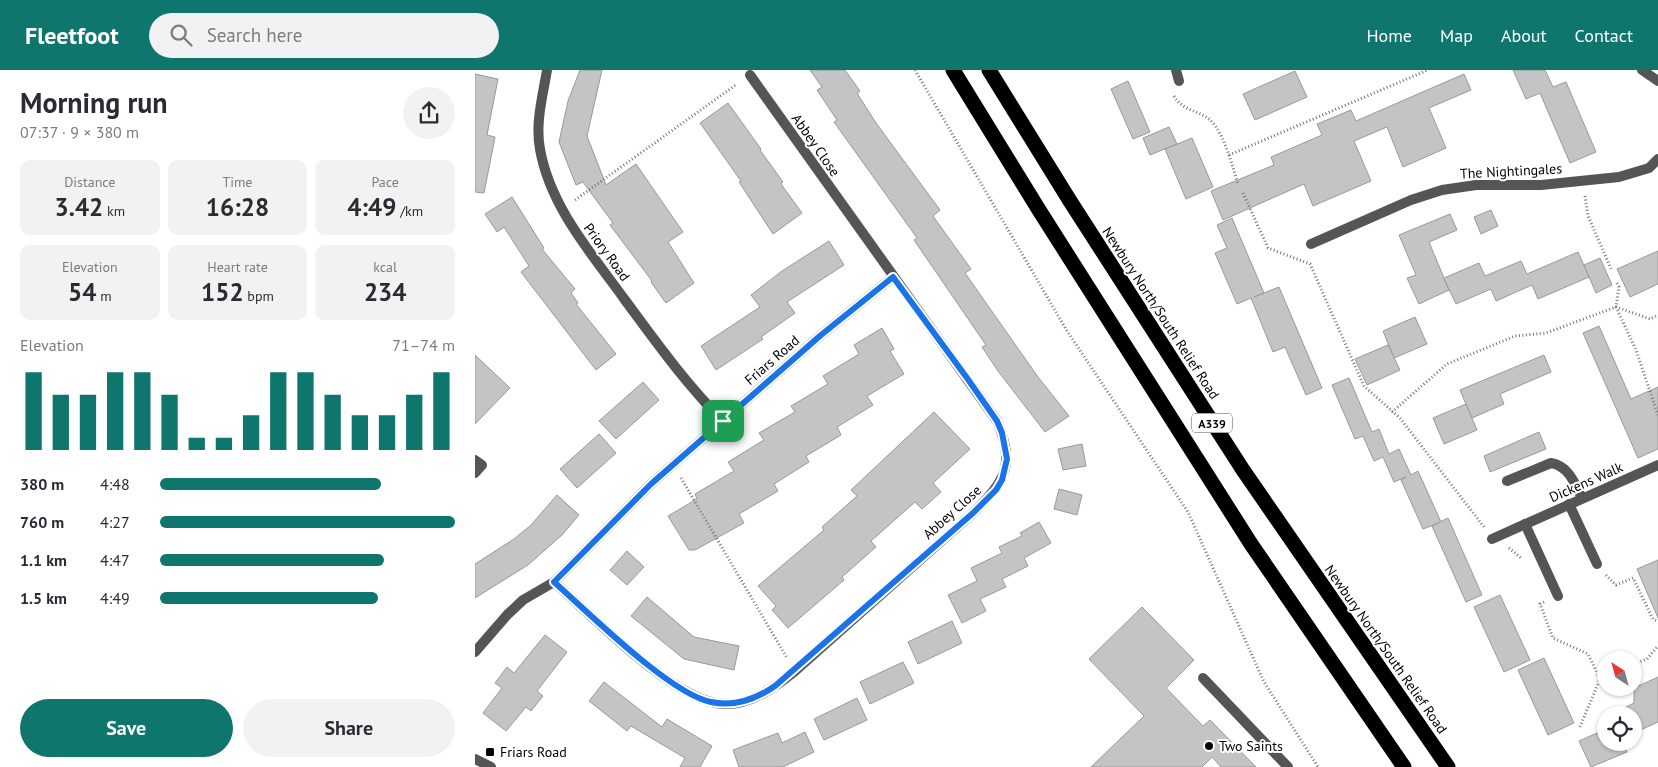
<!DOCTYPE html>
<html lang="en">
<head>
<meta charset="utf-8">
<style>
	body { margin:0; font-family:"PT Sans",sans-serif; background:#f2f2f3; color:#2b2b33; height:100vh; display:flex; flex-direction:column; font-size:19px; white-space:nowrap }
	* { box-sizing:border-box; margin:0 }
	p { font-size:16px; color:#7c7c81 }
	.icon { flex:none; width:28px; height:28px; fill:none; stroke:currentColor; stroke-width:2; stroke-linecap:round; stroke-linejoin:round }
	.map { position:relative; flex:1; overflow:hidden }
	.panel { display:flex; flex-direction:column; background:#fff; width:475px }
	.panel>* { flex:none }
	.needle { width:32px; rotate:324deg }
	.fabs { position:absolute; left:1122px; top:581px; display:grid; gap:10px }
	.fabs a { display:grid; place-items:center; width:45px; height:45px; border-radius:50%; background:#fff; box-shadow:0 1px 4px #0004; font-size:25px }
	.pin { position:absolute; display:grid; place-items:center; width:42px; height:42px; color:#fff; margin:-21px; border-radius:10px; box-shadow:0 2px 8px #0006 }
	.round { display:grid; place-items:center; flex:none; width:52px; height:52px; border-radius:26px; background:#f2f2f3 }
	.overview { display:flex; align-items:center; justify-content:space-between; height:85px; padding:0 20px }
	h1 { font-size:28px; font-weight:700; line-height:38px }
	.metrics { display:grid; grid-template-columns:repeat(3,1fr); gap:8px; height:85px; padding:5px 20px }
	.metrics div { display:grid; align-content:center; border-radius:10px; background:#f2f2f3; text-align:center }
	.metrics b { font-size:25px; font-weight:700 }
	.metrics small { font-size:14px; font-weight:400 }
	.metrics p { font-size:14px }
	.chart { height:140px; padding:10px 20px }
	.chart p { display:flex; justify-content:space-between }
	.chart svg { width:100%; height:90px; margin-top:5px; stroke:#0f766e; stroke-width:6 }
	.button { display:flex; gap:10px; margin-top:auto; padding:10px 20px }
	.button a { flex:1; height:58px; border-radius:30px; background:#0f766e; color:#fff; font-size:20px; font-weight:700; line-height:58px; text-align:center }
	.button a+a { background:#f2f2f3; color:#2b2b33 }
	ul { padding:0 20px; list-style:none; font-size:16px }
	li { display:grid; grid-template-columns:80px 60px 1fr; align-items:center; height:38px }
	li i { height:12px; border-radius:6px; background:#0f766e }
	header { display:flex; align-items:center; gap:30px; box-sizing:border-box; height:70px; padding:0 25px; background:#0f766e; color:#fff }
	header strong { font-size:24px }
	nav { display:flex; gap:28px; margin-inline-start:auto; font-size:18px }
	.search { width:350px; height:45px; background:#f2f2f3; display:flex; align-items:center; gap:12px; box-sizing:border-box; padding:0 18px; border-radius:28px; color:#7c7c81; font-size:19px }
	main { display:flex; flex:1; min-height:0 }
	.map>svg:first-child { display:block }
	.building { fill:#c4c4c4; stroke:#999 }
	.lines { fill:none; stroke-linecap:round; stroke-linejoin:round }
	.path { stroke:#777; stroke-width:3; stroke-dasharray:1 2.5; stroke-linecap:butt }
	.lane { stroke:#555; stroke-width:10 }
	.street { stroke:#555; stroke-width:10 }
	.highway { stroke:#000; stroke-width:15 }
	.route-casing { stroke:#fff; stroke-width:10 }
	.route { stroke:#1a73e8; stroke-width:6 }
	.poi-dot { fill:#000; stroke:#fff; stroke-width:2 }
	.labels { text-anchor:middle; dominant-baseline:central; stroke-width:4; stroke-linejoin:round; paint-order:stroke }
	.shield { fill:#fff; stroke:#4c4c4c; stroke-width:1 }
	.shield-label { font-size:12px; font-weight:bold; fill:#000 }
	.street-label { font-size:14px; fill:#000; stroke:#fff }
	.poi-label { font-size:14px; fill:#000; stroke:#fff; text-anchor:start }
</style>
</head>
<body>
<header>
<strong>Fleetfoot</strong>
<div class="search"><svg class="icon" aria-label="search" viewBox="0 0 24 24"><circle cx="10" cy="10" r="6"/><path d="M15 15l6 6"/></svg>Search here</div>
<nav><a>Home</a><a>Map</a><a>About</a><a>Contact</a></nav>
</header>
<main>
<section class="panel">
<div class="overview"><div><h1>Morning run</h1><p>07:37 · 9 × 380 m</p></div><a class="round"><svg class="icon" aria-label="share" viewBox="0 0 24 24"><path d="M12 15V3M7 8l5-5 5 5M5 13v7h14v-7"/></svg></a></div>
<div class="metrics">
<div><p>Distance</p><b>3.42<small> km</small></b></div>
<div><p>Time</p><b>16:28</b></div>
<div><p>Pace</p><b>4:49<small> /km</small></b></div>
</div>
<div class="metrics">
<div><p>Elevation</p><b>54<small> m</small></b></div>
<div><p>Heart rate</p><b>152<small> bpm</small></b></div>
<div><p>kcal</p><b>234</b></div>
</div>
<div class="chart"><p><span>Elevation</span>71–74 m</p>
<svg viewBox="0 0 160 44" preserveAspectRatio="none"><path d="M5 44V6M15 44V17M25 44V17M35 44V6M45 44V6M55 44V17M65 44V38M75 44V38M85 44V27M95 44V6M105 44V6M115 44V17M125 44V27M135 44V27M145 44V17M155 44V6"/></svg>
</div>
<ul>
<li><b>380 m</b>4:48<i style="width:75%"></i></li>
<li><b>760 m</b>4:27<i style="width:100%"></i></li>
<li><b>1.1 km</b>4:47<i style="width:76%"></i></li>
<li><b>1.5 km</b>4:49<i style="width:74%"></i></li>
</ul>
<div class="button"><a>Save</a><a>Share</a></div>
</section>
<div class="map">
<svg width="1183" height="697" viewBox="0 0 1183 697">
	<rect width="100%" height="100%" fill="#fff"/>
	<g class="building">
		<polygon points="105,0 127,0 112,66 131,115 161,94 208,162 193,172 219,213 191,233 176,212 177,211 135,155 138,153 108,112 101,115 84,72 93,31"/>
		<polygon points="335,0 370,0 385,21 382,23 401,53 465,140 458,146 496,199 490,203 563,307 594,346 570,362 523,301 507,277 511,275 439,170 442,168 359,52 362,50 342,20 347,17"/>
		<polygon points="1038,0 1070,0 1078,17 1091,12 1121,82 1095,93 1065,23 1051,29"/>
		<polygon points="820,1 832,27 780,50 768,24"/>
		<polygon points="0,4 23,9 12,65 20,67 9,123 0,122"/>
		<polygon points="989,4 996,20 954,38 971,78 928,97 912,57 879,71 896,111 838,136 829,114 748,150 736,121 799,95 796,87 847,65 842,54 876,40 881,51"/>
		<polygon points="653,11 675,62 658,69 636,19"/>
		<polygon points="253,33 286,79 285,80 308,112 306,114 327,143 298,164 264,112 266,111 225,53"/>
		<polygon points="694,57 702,74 675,85 668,68"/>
		<polygon points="717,68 738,117 711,129 690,79"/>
		<polygon points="37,127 69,178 67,179 100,219 96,223 103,233 101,234 141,284 121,300 46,202 54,196 29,157 22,162 10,144"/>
		<polygon points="1016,140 1023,156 1006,164 999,147"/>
		<polygon points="975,144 982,160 954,172 969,208 1004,193 1010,206 1046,191 1052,204 1103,182 1114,207 1063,229 1057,215 1021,231 1016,219 981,234 969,209 974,220 944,234 932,208 941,205 924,165"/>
		<polygon points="757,148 789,223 779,227 804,217 847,318 831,325 810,277 798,282 776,228 762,234 740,183 752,178 742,155"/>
		<polygon points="354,171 369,195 312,232 320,243 286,267 288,269 241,300 226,276 285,237 276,225 307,201"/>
		<polygon points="1183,181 1183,214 1155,227 1142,199"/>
		<polygon points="1125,188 1137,215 1121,223 1109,195"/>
		<polygon points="940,247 952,274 919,288 908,261"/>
		<polygon points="1124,256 1156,329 1183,317 1183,379 1163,388 1108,263"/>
		<polygon points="407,258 419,279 415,281 429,304 392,326 398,335 362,357 366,365 331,386 334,392 299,414 303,421 264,444 269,453 220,480 214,480 193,446 222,429 220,424 259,401 253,392 289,370 284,363 320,342 316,336 353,314 348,306 384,284 379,275"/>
		<polygon points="913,275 925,300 892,315 880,289"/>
		<polygon points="0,285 35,318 0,354"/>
		<polygon points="1069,285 1076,302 1025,324 1029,334 997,348 985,320"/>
		<polygon points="874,308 897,362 904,359 914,384 924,379 936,405 943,401 966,452 948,459 926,410 931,407 919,412 908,387 899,391 888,366 880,369 857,315"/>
		<polygon points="168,312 184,330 141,369 124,351"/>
		<polygon points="991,334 1002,360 969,374 958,348"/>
		<polygon points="459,342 495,379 458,413 466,422 447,439 440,432 396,471 401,477 367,507 369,510 313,558 297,540 301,536 283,516 349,460 347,457 382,426 376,420"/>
		<polygon points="1064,362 1071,379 1015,402 1009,386"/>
		<polygon points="124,364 141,383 102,418 85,399"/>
		<polygon points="607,374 611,396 588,400 583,379"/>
		<polygon points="584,419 607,425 602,445 579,439"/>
		<polygon points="82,425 104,445 87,465 53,495 0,528 0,494 39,469 56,455"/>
		<polygon points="973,448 1007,525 991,532 957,456"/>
		<polygon points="564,452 576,473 549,488 553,496 527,509 531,517 505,529 511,541 487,553 473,525 502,511 496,498 527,483 524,477 547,466 545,463"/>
		<polygon points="152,481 169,497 152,515 135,500"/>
		<polygon points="1183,490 1183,548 1162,499"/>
		<polygon points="1025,525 1055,590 1029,602 999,537"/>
		<polygon points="172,527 219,567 264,576 259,600 209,589 156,546"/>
		<polygon points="667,537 719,590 691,618 728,656 735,650 781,697 746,697 737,687 727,697 616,697 669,646 614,589"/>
		<polygon points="477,551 487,573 443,594 433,572"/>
		<polygon points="70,565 92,582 62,621 68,626 56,641 51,637 31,661 8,643 27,618 20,613 32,597 39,603"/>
		<polygon points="1069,588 1099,653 1073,665 1043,600"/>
		<polygon points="428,592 439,613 395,634 385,612"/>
		<polygon points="1183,607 1183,652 1159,663 1159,645 1135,645 1159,633 1159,618"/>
		<polygon points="129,612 187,657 192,649 237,676 225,697 205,697 210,688 156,656 152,661 114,631"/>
		<polygon points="382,628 392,650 349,670 339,649"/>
		<polygon points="1131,659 1131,672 1148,672 1152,682 1116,697 1104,671"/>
		<polygon points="330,662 339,682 308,697 264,697 258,680 303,663 307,673"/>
	</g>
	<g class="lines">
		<g class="path">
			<polyline points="440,0 592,261 713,442 789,612 843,697"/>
			<path d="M699,26C708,42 726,40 737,52C749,64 758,98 763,114"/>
			<polyline points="754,85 953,0"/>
			<polyline points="768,123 793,178 835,194 889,316 925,348 1009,457"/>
			<polyline points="1110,126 1113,146 1137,201"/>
			<polyline points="100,130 262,14"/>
			<polyline points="1142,213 1144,217 1141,237 1161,280 1183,345"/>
			<polyline points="917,342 972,294 1040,266 1071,263 1141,237 1175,249 1183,245"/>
			<polyline points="206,408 312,588"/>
			<polyline points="1034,478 1046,488"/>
			<polyline points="1131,505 1141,515 1158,508 1178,549 1183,551"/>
			<polyline points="1069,532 1065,534 1078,568 1113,584 1125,609 1131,606"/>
			<polyline points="1159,594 1172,589 1183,576"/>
			<polyline points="1105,657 1125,609"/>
		</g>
		<g class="lane">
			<polyline points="0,390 7,395 0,403"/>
			<path d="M1032,411L1076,393C1094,396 1100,414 1107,428"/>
			<polyline points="1094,434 1122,494"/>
			<polyline points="728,608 813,697"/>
		</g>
		<g class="street">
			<path d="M72,0C68,25 60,53 65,79C75,137 117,184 150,230C181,272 211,314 248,351"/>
			<polyline points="701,0 704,11"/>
			<polyline points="1167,0 1183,11"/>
			<polyline points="836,174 936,130 967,120 1001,115 1066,115 1144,107 1174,98 1183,89"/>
			<polyline points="1050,454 1083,526"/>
			<polyline points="1017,469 1183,395"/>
			<path d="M79,512C115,544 201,633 248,634C276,635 299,618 320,601L498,443C530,411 541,395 522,351L275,5"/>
			<polyline points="0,582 32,545 48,530 79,512 176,414 346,265 418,207"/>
			<polyline points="0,689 16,697"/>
		</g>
		<g class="highway">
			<polyline points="478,0 564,140 776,474 929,697"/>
			<polyline points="514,0 595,131 768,400 973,697"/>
		</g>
	</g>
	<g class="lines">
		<defs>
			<path id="route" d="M418,207L492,308L522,351L527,363L532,389L527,410L521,420L498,443L300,616C281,629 259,637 236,632C195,624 113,542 79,512L176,414L346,265Z"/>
		</defs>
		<use href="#route" class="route-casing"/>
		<use href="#route" class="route"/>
	</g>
	<g class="poi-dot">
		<circle cx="734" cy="676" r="5"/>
		<rect x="10" y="677" width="10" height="10" rx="2.5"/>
	</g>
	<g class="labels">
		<rect class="shield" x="717" y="343.5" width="40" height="19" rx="4"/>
		<g class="shield-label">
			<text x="737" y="353">A339</text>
		</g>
		<g class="street-label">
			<text transform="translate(341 75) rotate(55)">Abbey Close</text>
			<text transform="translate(1036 101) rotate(-3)">The Nightingales</text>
			<text transform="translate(132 182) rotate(54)">Priory Road</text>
			<text transform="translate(686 243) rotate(57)">Newbury North/South Relief Road</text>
			<text transform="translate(297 290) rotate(-41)">Friars Road</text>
			<text transform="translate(1111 412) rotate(-24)">Dickens Walk</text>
			<text transform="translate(477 442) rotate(-42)">Abbey Close</text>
			<text transform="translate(911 579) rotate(55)">Newbury North/South Relief Road</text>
		</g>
		<g class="poi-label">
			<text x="744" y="676">Two Saints</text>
			<text x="25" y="682">Friars Road</text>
		</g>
	</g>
</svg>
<div class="fabs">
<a><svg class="needle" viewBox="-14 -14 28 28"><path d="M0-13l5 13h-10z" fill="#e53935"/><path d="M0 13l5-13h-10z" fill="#7c7c81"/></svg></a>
<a><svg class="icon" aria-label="locate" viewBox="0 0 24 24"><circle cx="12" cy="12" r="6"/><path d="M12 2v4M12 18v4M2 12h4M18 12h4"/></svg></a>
</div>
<div class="pin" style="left:248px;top:351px;background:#1e9e55"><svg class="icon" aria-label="arrive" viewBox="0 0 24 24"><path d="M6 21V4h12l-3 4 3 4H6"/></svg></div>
</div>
</main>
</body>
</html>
